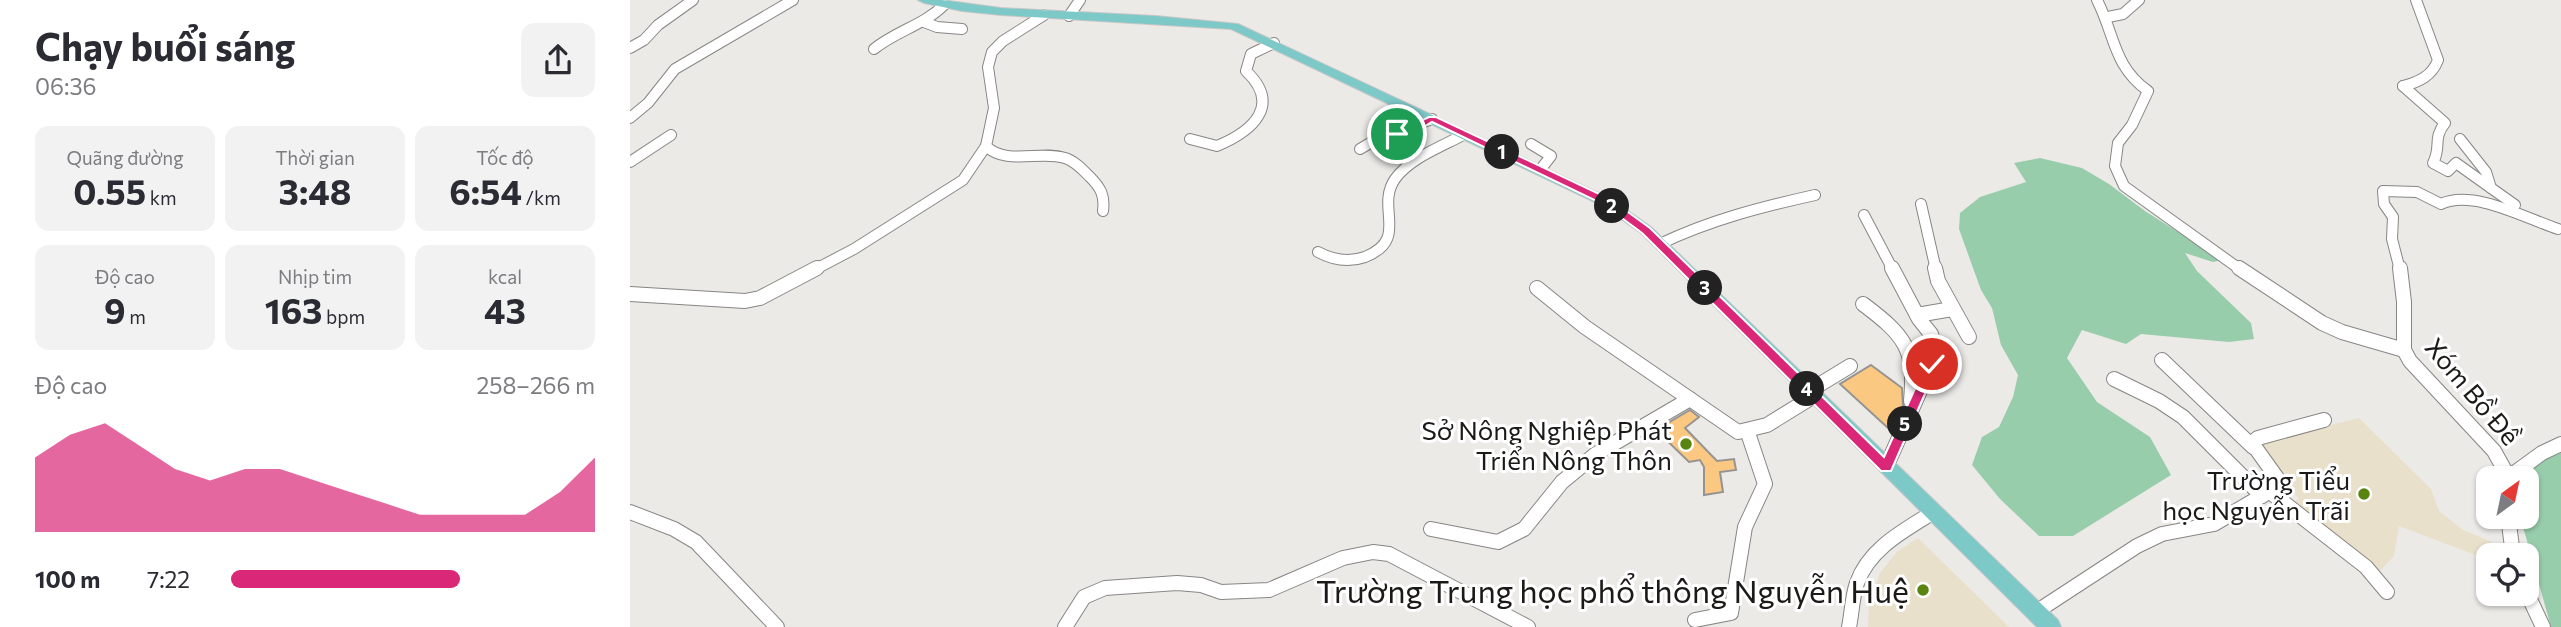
<!DOCTYPE html>
<html lang="vi">
<head>
<meta charset="utf-8">
<style>
	body { margin:0; font-family:Commissioner,sans-serif; background:#f2f2f3; color:#2b2b33; height:100vh; display:flex; flex-direction:column; font-size:26px; white-space:nowrap }
	* { box-sizing:border-box; margin:0 }
	p { font-size:23px; color:#7c7c81 }
	.icon { flex:none; width:38px; height:38px; fill:none; stroke:currentColor; stroke-width:2; stroke-linecap:round; stroke-linejoin:round }
	.map { position:relative; flex:1; overflow:hidden }
	.sheet { display:flex; flex-direction:column; background:#fff; width:630px }
	.sheet>* { flex:none }
	.needle { width:46px; rotate:33deg }
	.tools { position:absolute; left:1846px; top:466px; display:grid; gap:14px }
	.tools a { display:grid; place-items:center; width:63px; height:63px; border-radius:14px; background:#fff; box-shadow:0 2px 5px #0004; font-size:35px }
	.pin { position:absolute; display:grid; place-items:center; width:60px; height:60px; color:#fff; margin:-30px; border:4px solid #fff; border-radius:50%; box-shadow:0 2px 7px #0007 }
	.km { position:absolute; width:35px; height:35px; margin:-18px; border-radius:50%; background:#222; color:#fff; font-size:19px; line-height:35px; text-align:center }
	.round { display:grid; place-items:center; flex:none; width:74px; height:74px; border-radius:14px; background:#f2f2f3 }
	.headline { display:flex; align-items:center; justify-content:space-between; height:119px; padding:0 35px }
	h1 { font-size:38px; font-weight:700; line-height:52px }
	.stats { display:grid; grid-template-columns:repeat(3,1fr); gap:10px; height:119px; padding:7px 35px }
	.stats div { display:grid; align-content:center; border-radius:14px; background:#f2f2f3; text-align:center }
	.stats b { font-size:35px; font-weight:700 }
	.stats small { font-size:19px; font-weight:400 }
	.stats p { font-size:19px }
	.chart { height:196px; padding:14px 35px }
	.chart p { display:flex; justify-content:space-between }
	.chart svg { width:100%; height:126px; margin-top:7px; fill:#db2777; opacity:.7 }
	ul { padding:0 35px; list-style:none; font-size:23px }
	li { display:grid; grid-template-columns:112px 84px 1fr; align-items:center; height:52px }
	li i { height:18px; border-radius:9px; background:#db2777 }
	main { display:flex; flex:1; min-height:0 }
	.map>svg:first-child { display:block }
	.education { fill:#e9e0cb }
	.green { fill:#98cdab }
	.building { fill:#fac881; stroke:#969492; stroke-width:2 }
	.lines { fill:none; stroke-linecap:round; stroke-linejoin:round }
	.minor-far1-casing { stroke:#878683; stroke-width:12 }
	.minor-casing { stroke:#878683; stroke-width:16 }
	.major-casing { stroke:#c8c8c8; stroke-width:2 }
	.minor-far1 { stroke:#fff; stroke-width:10 }
	.minor { stroke:#fff; stroke-width:14 }
	.major { fill:#7dc9c8; fill-rule:evenodd }
	.route { fill:#db2777; stroke:#fff; stroke-width:2 }
	.poi-dot { fill:#598410; stroke:#fff; stroke-width:2.5 }
	.labels { text-anchor:middle; dominant-baseline:central; stroke-width:6; stroke-linejoin:round; paint-order:stroke }
	.street-label { font-size:26px; fill:#1b1a19; stroke:#fff }
	.poi-label { font-size:26px; fill:#1b1a19; stroke:#fff; text-anchor:end }
	.near-poi-label { font-size:32px; fill:#1b1a19; stroke:#fff; text-anchor:end }
</style>
</head>
<body>
<main>
<section class="sheet">
<div class="headline"><div><h1>Chạy buổi sáng</h1><p>06:36</p></div><a class="round"><svg class="icon" aria-label="share" viewBox="0 0 24 24"><path d="M12 15V3M7 8l5-5 5 5M5 13v7h14v-7"/></svg></a></div>
<div class="stats">
<div><p>Quãng đường</p><b>0.55<small> km</small></b></div>
<div><p>Thời gian</p><b>3:48</b></div>
<div><p>Tốc độ</p><b>6:54<small> /km</small></b></div>
</div>
<div class="stats">
<div><p>Độ cao</p><b>9<small> m</small></b></div>
<div><p>Nhịp tim</p><b>163<small> bpm</small></b></div>
<div><p>kcal</p><b>43</b></div>
</div>
<div class="chart"><p><span>Độ cao</span>258–266 m</p>
<svg viewBox="0 0 160 44" preserveAspectRatio="none"><path d="M0 44V18L10 10L20 6L30 14L40 22L50 26L60 22L70 22L80 26L90 30L100 34L110 38L120 38L130 38L140 38L150 30L160 18V44z"/></svg>
</div>
<ul>
<li><b>100 m</b>7:22<i style="width:63%"></i></li>
</ul>
</section>
<div class="map">
<svg width="1931" height="627" viewBox="0 0 1931 627">
	<rect width="100%" height="100%" fill="#eceae7"/>
	<g class="education">
		<polygon points="1729,418 1801,489 1809,511 1833,530 1862,542 1865,555 1858,555 1858,560 1769,526 1764,556 1749,572 1661,504 1669,498 1657,488 1627,443"/>
		<polygon points="1288,538 1379,627 1238,627 1239,606 1250,573 1267,552"/>
	</g>
	<g class="green">
		<polygon points="1410,158 1452,168 1479,184 1515,211 1592,260 1583,262 1555,253 1567,271 1621,323 1624,339 1599,342 1511,334 1496,344 1452,330 1437,358 1467,402 1520,437 1541,475 1443,536 1409,536 1370,499 1342,465 1352,437 1369,427 1383,397 1388,375 1371,345 1362,308 1351,290 1329,229 1330,213 1350,197 1396,182 1384,163"/>
		<polygon points="1931,452 1931,627 1921,627 1890,516 1897,516 1897,478 1894,478 1902,466"/>
	</g>
	<g class="building">
		<polygon points="1241,365 1272,388 1273,406 1265,424 1258,428 1210,384"/>
		<polygon points="1060,410 1069,417 1055,428 1087,461 1104,459 1106,470 1090,472 1093,492 1074,495 1074,467 1070,460 1059,462 1026,430"/>
	</g>
	<g class="lines">
		<defs>
			<g id="minor-far1">
				<path d="M1467,0C1485,35 1483,66 1518,91L1502,125L1488,143L1485,166L1494,186L1611,270"/>
				<path d="M414,15L373,41L362,52L358,67L364,108L356,146C376,166 410,150 435,158C445,161 453,170 460,177C471,188 475,196 473,211"/>
				<polyline points="439,16 450,0"/>
				<polyline points="1478,17 1493,14 1509,0"/>
				<polyline points="294,22 307,27 332,29"/>
				<polyline points="0,48 14,40 28,25 63,0"/>
				<path d="M244,49C266,31 294,25 314,5"/>
				<path d="M1773,86L1815,123C1802,139 1812,146 1803,163L1818,171L1826,163L1861,188"/>
				<path d="M1773,86C1789,82 1802,76 1808,60L1786,0"/>
				<polyline points="0,118 18,103 45,69 163,0"/>
				<path d="M560,139L587,146C623,131 652,105 616,71L621,54L644,43"/>
				<polyline points="1830,139 1856,172 1861,188 1885,205"/>
				<polyline points="901,144 921,156 910,170"/>
				<polyline points="730,149 747,139 802,119"/>
				<polyline points="0,162 41,135"/>
				<polyline points="1291,204 1306,270"/>
				<polyline points="1234,215 1263,270"/>
				<path d="M1030,244C1080,220 1131,207 1185,195"/>
				<path d="M688,252C703,260 718,263 735,257C780,239 745,208 765,179C780,158 811,147 833,135"/>
				<polyline points="184,270 224,249 333,180 356,146"/>
				<path d="M1770,270L1762,239L1763,217L1754,204L1753,191L1787,192L1811,204C1843,189 1895,218 1928,229"/>
			</g>
			<g id="minor">
				<polyline points="1305,268 1308,281 1339,337"/>
				<polyline points="1609,268 1692,323 1712,332 1774,350"/>
				<polyline points="1770,268 1774,302 1774,350 1780,361 1864,451 1879,478"/>
				<polyline points="907,288 955,327 1108,432 1137,425 1184,396"/>
				<polyline points="0,294 115,301 130,298 187,268"/>
				<path d="M1233,304C1274,335 1286,348 1281,401"/>
				<polyline points="1287,315 1322,309"/>
				<polyline points="1532,360 1623,447"/>
				<polyline points="1484,379 1529,401 1553,417 1632,496"/>
				<polyline points="1179,391 1220,366"/>
				<polyline points="1256,467 1302,364 1304,345 1301,334 1289,319 1262,268"/>
				<polyline points="1879,477 1912,453 1931,444"/>
				<polyline points="1640,492 1736,567 1757,592"/>
				<polyline points="0,512 44,529 66,542 147,627"/>
				<polyline points="1878,516 1883,555"/>
				<polyline points="801,529 868,542 894,529 932,482 966,454 1060,399"/>
				<polyline points="1897,593 1913,627"/>
				<polyline points="1406,612 1507,546 1532,534 1584,524 1647,487 1647,478 1622,443 1628,438 1694,420"/>
				<polyline points="1065,620 1101,613 1115,527 1135,484 1118,433"/>
				<polyline points="435,627 454,597 475,588 547,583 571,585 591,592 639,590 713,558 743,552 759,554 898,627"/>
				<path d="M1219,627C1222,613 1222,597 1227,583C1239,549 1273,531 1302,513"/>
			</g>
			<polygon id="major" points="288,0 312,0 371,8 526,16 608,24 981,199 1021,227 1428,620 1431,627 1407,627 1011,233 971,205 601,29 371,15 332,11 294,3"/>
		</defs>
		<use href="#minor-far1" class="minor-far1-casing"/>
		<use href="#minor" class="minor-casing"/>
		<use href="#major" class="major-casing"/>
		<use href="#minor-far1" class="minor-far1"/>
		<use href="#minor" class="minor"/>
		<use href="#major" class="major"/>
	</g>
	<polygon class="route" points="799,117 806,117 980,199 1020,228 1254,457 1298,360 1306,360 1308,364 1261,471 1251,471 1012,233 973,204 802,122 785,132 767,136 763,134"/>
	<g class="poi-dot">
		<circle cx="1056" cy="444" r="7"/>
		<circle cx="1734" cy="494" r="7"/>
		<circle cx="1293" cy="590" r="7"/>
	</g>
	<g class="labels">
		<g class="street-label">
			<text transform="translate(1843 391) rotate(50)">Xóm Bồ Đề</text>
		</g>
		<g class="poi-label">
			<text x="1042" y="429">Sở Nông Nghiệp Phát<tspan x="1042" dy="30">Triển Nông Thôn</tspan></text>
			<text x="1720" y="479">Trường Tiểu<tspan x="1720" dy="30">học Nguyễn Trãi</tspan></text>
		</g>
		<g class="near-poi-label">
			<text x="1279" y="590">Trường Trung học phổ thông Nguyễn Huệ</text>
		</g>
	</g>
</svg>
<div class="tools">
<a><svg class="needle" viewBox="-14 -14 28 28"><path d="M0-13l5 13h-10z" fill="#e53935"/><path d="M0 13l5-13h-10z" fill="#7c7c81"/></svg></a>
<a><svg class="icon" aria-label="locate" viewBox="0 0 24 24"><circle cx="12" cy="12" r="6"/><path d="M12 2v4M12 18v4M2 12h4M18 12h4"/></svg></a>
</div>
<div class="pin" style="left:767px;top:134px;background:#1e9e55"><svg class="icon" aria-label="arrive" viewBox="0 0 24 24"><path d="M6 21V4h12l-3 4 3 4H6"/></svg></div>
<div class="pin" style="left:1302px;top:364px;background:#d93025"><svg class="icon" aria-label="check" viewBox="0 0 24 24"><path d="M5 12l5 5 9-10"/></svg></div>
<b class="km" style="left:872px;top:152px">1</b>
<b class="km" style="left:982px;top:206px">2</b>
<b class="km" style="left:1075px;top:288px">3</b>
<b class="km" style="left:1177px;top:389px">4</b>
<b class="km" style="left:1275px;top:424px">5</b>
</div>
</main>
</body>
</html>
